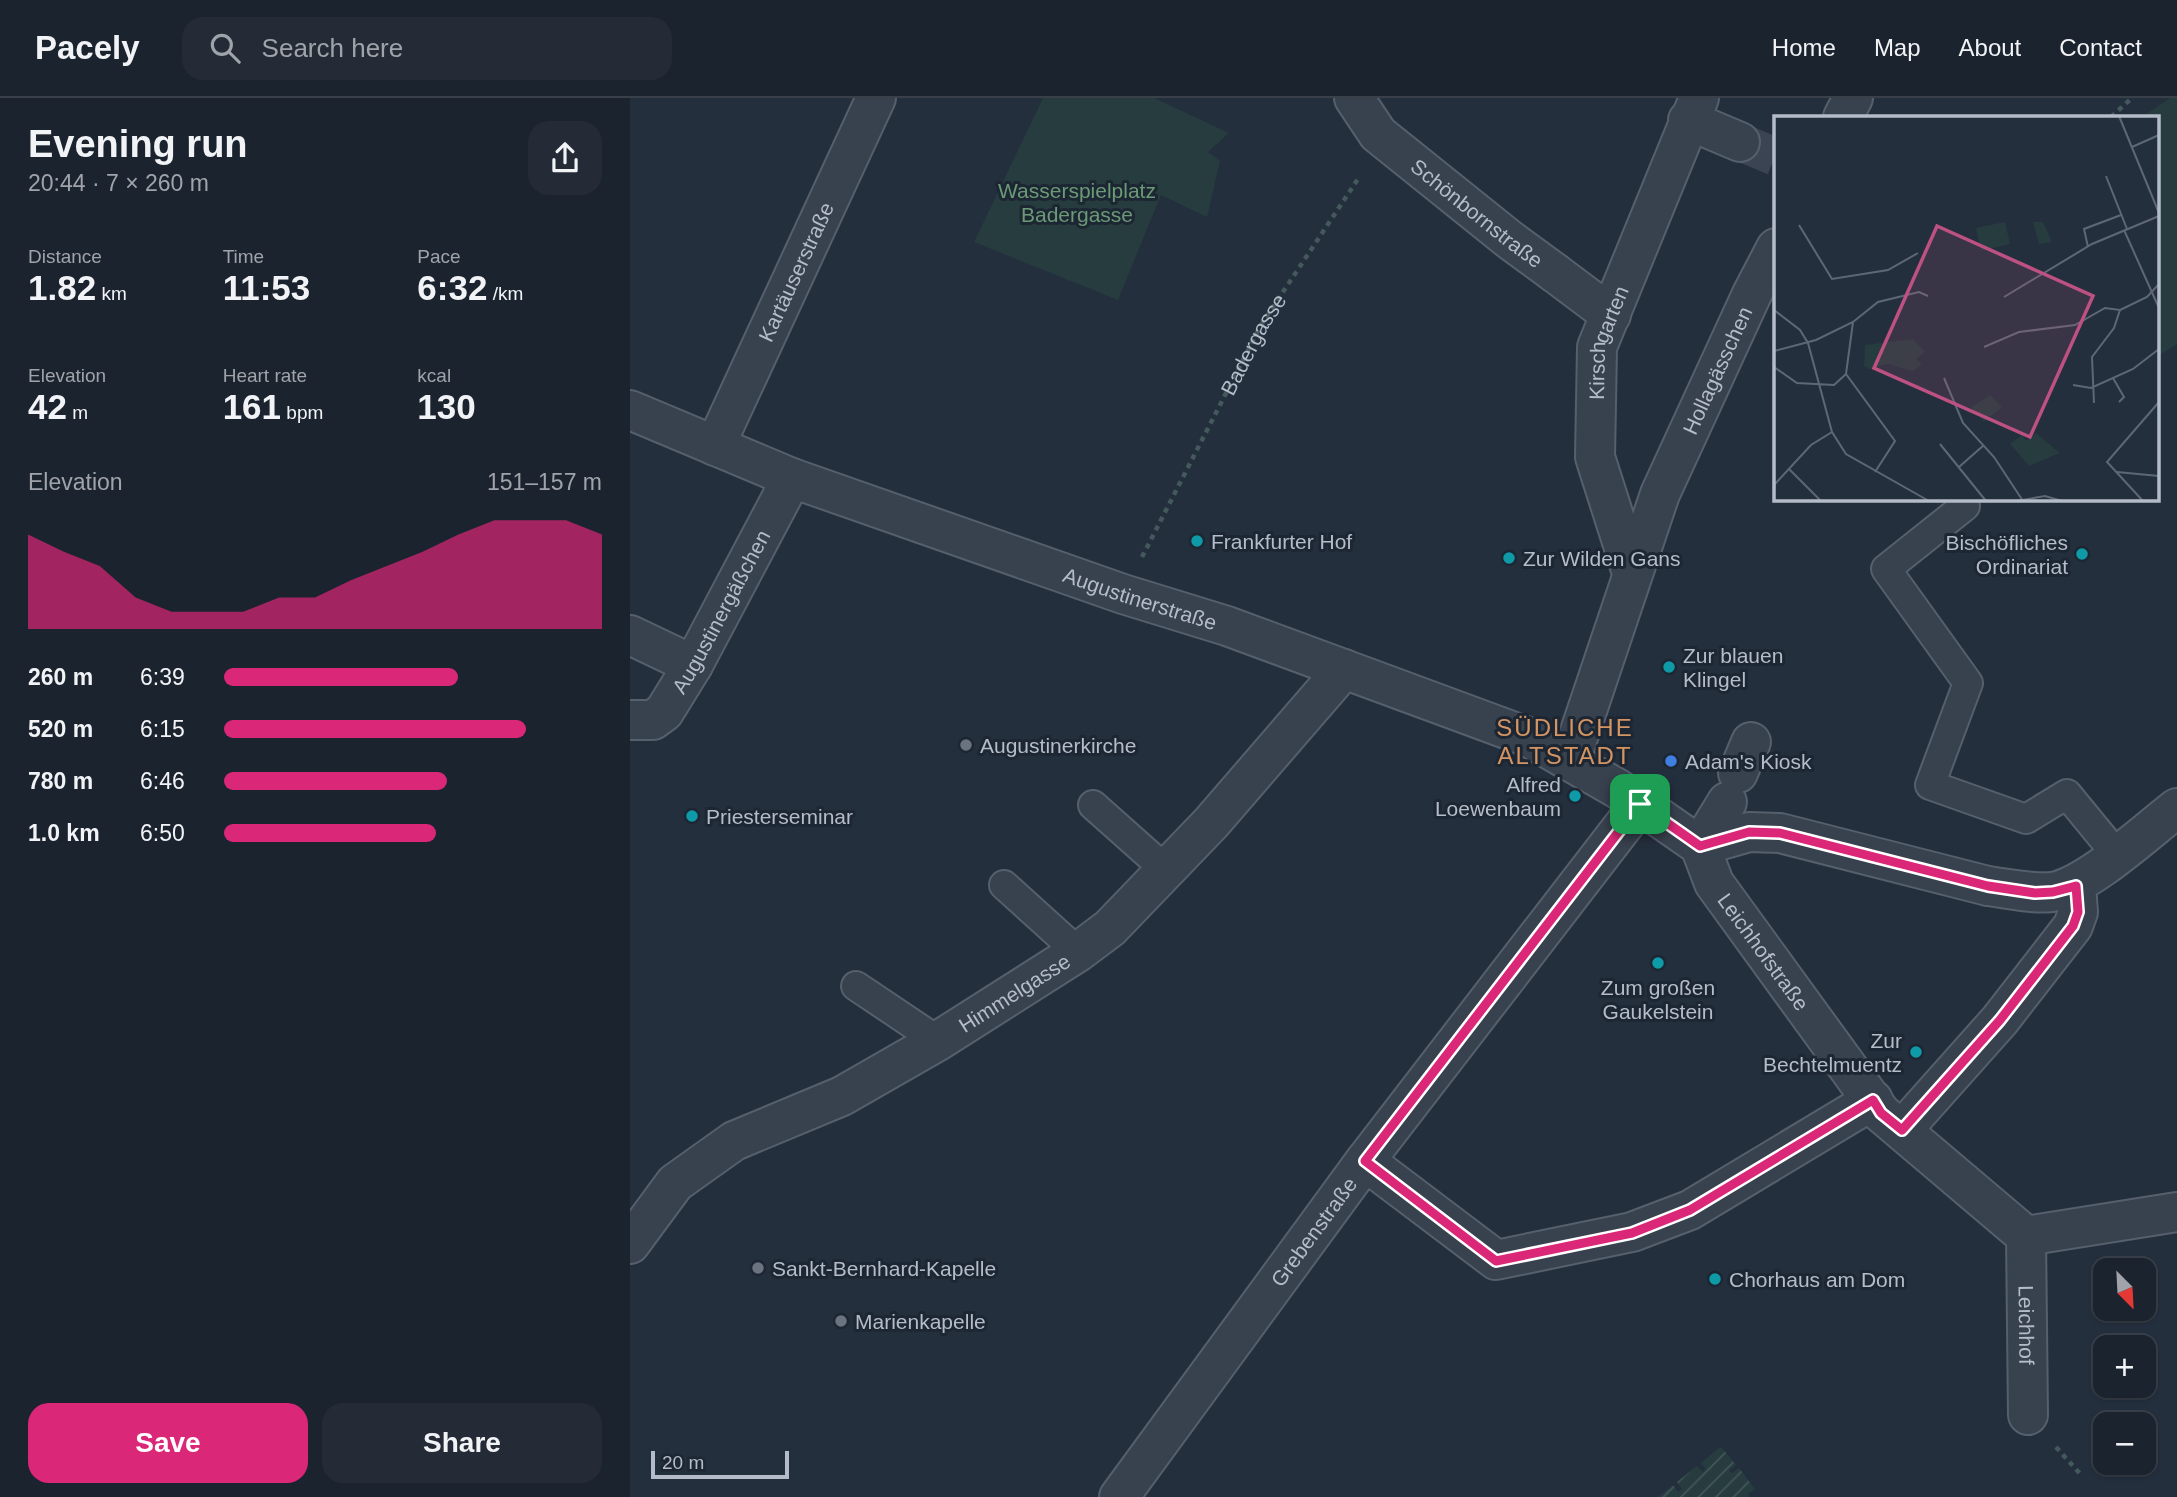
<!DOCTYPE html>
<html lang="en">
<head>
<meta charset="utf-8">
<style>
	body { margin:0; font-family:Arial,sans-serif; background:#242b36; color:#f1f3f6; height:100vh; display:flex; flex-direction:column; font-size:26px; white-space:nowrap }
	* { box-sizing:border-box; margin:0 }
	p { font-size:23px; color:#a0a4aa }
	.icon { flex:none; width:38px; height:38px; fill:none; stroke:currentColor; stroke-width:2; stroke-linecap:round; stroke-linejoin:round }
	.map { position:relative; flex:1; overflow:hidden }
	.side { display:flex; flex-direction:column; background:#1b232e; width:630px }
	.side>* { flex:none }
	.needle { width:46px; rotate:156deg }
	.fabs { position:absolute; left:1463px; top:1160px; display:grid; gap:14px }
	.fabs a { display:grid; place-items:center; width:63px; height:63px; border-radius:14px; background:#1b232e; box-shadow:0 2px 5px #0004,0 0 0 2px #39404a; font-size:35px }
	.scale { position:absolute; left:21px; bottom:18px; width:138px; box-sizing:border-box; padding-left:7px; border:4px solid #b4bcc9; border-top:0; font-size:19px; line-height:24px; white-space:nowrap; color:#b4bcc9; -webkit-text-stroke:5px #1d2633; paint-order:stroke }
	.pin { position:absolute; display:grid; place-items:center; width:60px; height:60px; color:#fff; margin:-30px; border-radius:14px; box-shadow:0 4px 10px #0006 }
	.round { display:grid; place-items:center; flex:none; width:74px; height:74px; border-radius:21px; background:#242b36 }
	.head { display:flex; align-items:center; justify-content:space-between; height:119px; padding:0 28px }
	h1 { font-size:38px; font-weight:800; line-height:52px }
	.figures { display:grid; grid-template-columns:repeat(3,1fr); gap:10px; height:119px; padding:7px 28px }
	.figures div { display:grid; align-content:center }
	.figures b { font-size:35px; font-weight:800 }
	.figures small { font-size:19px; font-weight:400 }
	.figures p { font-size:19px }
	.chart { height:196px; padding:14px 28px }
	.chart p { display:flex; justify-content:space-between }
	.chart svg { width:100%; height:126px; margin-top:7px; fill:#db2777; opacity:.7 }
	.action { display:flex; gap:14px; margin-top:auto; padding:14px 28px }
	.action a { flex:1; height:80px; border-radius:21px; background:#db2777; color:#fff; font-size:28px; font-weight:800; line-height:80px; text-align:center }
	.action a+a { background:#242b36; color:#f1f3f6 }
	ul { padding:0 28px; list-style:none; font-size:23px }
	li { display:grid; grid-template-columns:112px 84px 1fr; align-items:center; height:52px }
	li i { height:18px; border-radius:9px; background:#db2777 }
	header { display:flex; align-items:center; gap:42px; box-sizing:border-box; height:98px; padding:0 35px; background:#1b232e; border-bottom:2px solid #39404a }
	header strong { font-size:33px }
	nav { display:flex; gap:38px; margin-inline-start:auto; font-size:24px }
	.search { width:490px; height:63px; background:#242b36; display:flex; align-items:center; gap:18px; box-sizing:border-box; padding:0 24px; border-radius:21px; color:#a0a4aa; font-size:26px }
	main { display:flex; flex:1; min-height:0 }
	.map>svg:first-child { display:block }
	.park { fill:#263c3f }
	.garden { fill:url(#garden-furrows) }
	.lines { fill:none; stroke-linecap:round; stroke-linejoin:round }
	.pedestrian-tunnel { stroke:#3a4453; stroke-width:38; stroke-dasharray:38 19; stroke-linecap:butt }
	.service-casing { stroke:#565f6c; stroke-width:32 }
	.pedestrian-casing { stroke:#565f6c; stroke-width:42 }
	.minor-casing { stroke:#565f6c; stroke-width:42 }
	.path { stroke:#44595c; stroke-width:4.5; stroke-dasharray:5 5; stroke-linecap:butt }
	.service { stroke:#38414e; stroke-width:28 }
	.pedestrian { stroke:#38414e; stroke-width:38 }
	.minor { stroke:#38414e; stroke-width:38 }
	.route-casing { stroke:#fff; stroke-width:14 }
	.route { stroke:#db2777; stroke-width:9 }
	.culture-dot { fill:#0f9aa8; stroke:#1d2633; stroke-width:2.5 }
	.worship-dot { fill:#6b7280; stroke:#1d2633; stroke-width:2.5 }
	.shop-dot { fill:#3f7fe0; stroke:#1d2633; stroke-width:2.5 }
	.labels { text-anchor:middle; dominant-baseline:central; stroke-width:6; stroke-linejoin:round; paint-order:stroke }
	.park-label { font-size:21px; fill:#6b9a76; stroke:#1d2633 }
	.street-label { font-size:21px; fill:#b4bcc9; stroke:#1d2633 }
	.poi-label { font-size:21px; fill:#b4bcc9; stroke:#1d2633; text-anchor:start }
	.quarter-label { font-size:24px; letter-spacing:2px; fill:#d59563; stroke:#1d2633 }
	.inset-road { fill:none; stroke:#5e6776; stroke-width:2 }
	.view { fill:#bd5182; fill-opacity:0.15; stroke:#bd5182; stroke-width:3.5 }
	.inset-edge { fill:none; stroke:#b4bcc9; stroke-width:3.5 }
</style>
</head>
<body>
<header>
<strong>Pacely</strong>
<div class="search"><svg class="icon" aria-label="search" viewBox="0 0 24 24"><circle cx="10" cy="10" r="6"/><path d="M15 15l6 6"/></svg>Search here</div>
<nav><a>Home</a><a>Map</a><a>About</a><a>Contact</a></nav>
</header>
<main>
<section class="side">
<div class="head"><div><h1>Evening run</h1><p>20:44 · 7 × 260 m</p></div><a class="round"><svg class="icon" aria-label="share" viewBox="0 0 24 24"><path d="M12 15V3M7 8l5-5 5 5M5 13v7h14v-7"/></svg></a></div>
<div class="figures">
<div><p>Distance</p><b>1.82<small> km</small></b></div>
<div><p>Time</p><b>11:53</b></div>
<div><p>Pace</p><b>6:32<small> /km</small></b></div>
</div>
<div class="figures">
<div><p>Elevation</p><b>42<small> m</small></b></div>
<div><p>Heart rate</p><b>161<small> bpm</small></b></div>
<div><p>kcal</p><b>130</b></div>
</div>
<div class="chart"><p><span>Elevation</span>151–157 m</p>
<svg viewBox="0 0 160 44" preserveAspectRatio="none"><path d="M0 44V11L10 17L20 22L30 33L40 38L50 38L60 38L70 33L80 33L90 27L100 22L110 17L120 11L130 6L140 6L150 6L160 11V44z"/></svg>
</div>
<ul>
<li><b>260 m</b>6:39<i style="width:62%"></i></li>
<li><b>520 m</b>6:15<i style="width:80%"></i></li>
<li><b>780 m</b>6:46<i style="width:59%"></i></li>
<li><b>1.0 km</b>6:50<i style="width:56%"></i></li>
</ul>
<div class="action"><a>Save</a><a>Share</a></div>
</section>
<div class="map">
<svg width="1547" height="1399" viewBox="0 0 1547 1399">
	<defs>
		<pattern id="garden-furrows" width="10" height="10" patternUnits="userSpaceOnUse" patternTransform="scale(1.75)"><rect width="10" height="10" fill="#263c3f"/><path d="M-1 1l2-2M0 10L10 0M9 11l2-2" fill="none" stroke="#435659"/></pattern>
	</defs>
	<rect width="100%" height="100%" fill="#242f3e"/>
	<g class="park">
		<polygon points="413,0 524,0 599,35 578,54 590,63 577,119 531,97 488,202 344,144"/>
		<polygon points="1540,0 1547,0 1547,246 1528,258 1528,19 1512,19"/>
	</g>
	<polygon class="garden" points="1089,1350 1092,1350 1106,1367 1099,1372 1102,1375 1109,1370 1125,1391 1118,1396 1120,1399 1028,1399 1043,1387 1048,1394 1052,1391 1047,1384 1067,1368 1073,1374 1076,1371 1071,1365"/>
	<g class="lines">
		<polyline class="pedestrian-tunnel" points="1110,44 1146,59"/>
		<defs>
			<g id="service">
				<polyline points="1335,408 1256,471 1338,585 1300,687 1396,721 1437,696 1487,757"/>
				<polyline points="463,707 536,772"/>
				<polyline points="374,787 448,854"/>
				<polyline points="226,888 308,943"/>
			</g>
			<g id="pedestrian">
				<polyline points="1213,19 1223,0"/>
				<polyline points="1058,22 1110,44"/>
				<polyline points="925,175 981,217"/>
				<path id="s2" d="M0,312L162,380L493,496L597,528L898,639L988,691L1070,748L1084,785L1251,1015L1396,1138L1547,1114"/>
				<path id="s3" d="M85,348L246,0"/>
				<path id="s4" d="M1002,475L965,359L967,249L1069,0"/>
				<polyline points="0,537 63,567"/>
				<path id="s5" d="M0,622H23L34,614L63,567L162,380"/>
				<path id="s6" d="M940,663L1030,396L1122,196L1146,150"/>
				<polyline points="1108,675 1121,644"/>
				<polyline points="1010,706 735,1063 866,1162 1002,1134 1060,1112 1243,1002"/>
				<polyline points="1070,748 1119,734 1150,735 1358,788"/>
				<polyline points="1070,748 1097,704"/>
				<polyline points="1272,1032 1370,922 1443,828 1448,814 1446,788"/>
				<path id="s7" d="M1396,1138L1398,1317"/>
			</g>
			<g id="minor">
				<path id="s8" d="M724,0L748,36L880,142L925,175"/>
				<path d="M1358,788C1379,791 1401,796 1422,794C1457,789 1518,732 1547,710"/>
				<path id="s9" d="M0,1146L45,1085L104,1043L212,998L308,943L448,854L480,830L581,725L714,571"/>
				<path id="s10" d="M489,1399L735,1063"/>
			</g>
		</defs>
		<use href="#service" class="service-casing"/>
		<use href="#pedestrian" class="pedestrian-casing"/>
		<use href="#minor" class="minor-casing"/>
		<g class="path">
			<polyline points="1481,19 1502,0"/>
			<path id="s1" d="M512,459L631,227L730,78"/>
			<polyline points="1426,1349 1452,1378"/>
		</g>
		<use href="#service" class="service"/>
		<use href="#pedestrian" class="pedestrian"/>
		<use href="#minor" class="minor"/>
	</g>
	<g class="lines">
		<defs>
			<polygon id="route" points="1010,706 1070,748 1119,734 1150,735 1358,788 1405,795 1423,794 1446,788 1448,814 1443,828 1370,922 1272,1032 1251,1015 1243,1002 1060,1112 1002,1135 866,1163 735,1063"/>
		</defs>
		<use href="#route" class="route-casing"/>
		<use href="#route" class="route"/>
	</g>
	<g class="culture-dot">
		<circle cx="567" cy="443" r="7"/>
		<circle cx="1452" cy="456" r="7"/>
		<circle cx="879" cy="460" r="7"/>
		<circle cx="1039" cy="569" r="7"/>
		<circle cx="945" cy="698" r="7"/>
		<circle cx="62" cy="718" r="7"/>
		<circle cx="1028" cy="865" r="7"/>
		<circle cx="1286" cy="954" r="7"/>
		<circle cx="1085" cy="1181" r="7"/>
	</g>
	<g class="worship-dot">
		<circle cx="336" cy="647" r="7"/>
		<circle cx="128" cy="1170" r="7"/>
		<circle cx="211" cy="1223" r="7"/>
	</g>
	<circle class="shop-dot" cx="1041" cy="663" r="7"/>
	<g class="labels">
		<g class="park-label">
			<text x="447" y="92">Wasserspielplatz<tspan x="447" dy="24">Badergasse</tspan></text>
		</g>
		<g class="street-label">
			<text stroke="none"><textPath href="#s8" startOffset="170">Schönbornstraße</textPath></text>
			<text stroke="none"><textPath href="#s3" startOffset="192">Kartäuserstraße</textPath></text>
			<text stroke="none"><textPath href="#s4" startOffset="238">Kirschgarten</textPath></text>
			<text stroke="none"><textPath href="#s1" startOffset="240">Badergasse</textPath></text>
			<text stroke="none"><textPath href="#s6" startOffset="418">Hollagässchen</textPath></text>
			<text stroke="none"><textPath href="#s2" startOffset="544">Augustinerstraße</textPath></text>
			<text stroke="none"><textPath href="#s5" startOffset="152">Augustinergäßchen</textPath></text>
			<text stroke="none"><textPath href="#s2" startOffset="1284">Leichhofstraße</textPath></text>
			<text stroke="none"><textPath href="#s9" startOffset="466">Himmelgasse</textPath></text>
			<text stroke="none"><textPath href="#s10" startOffset="329">Grebenstraße</textPath></text>
			<text stroke="none"><textPath href="#s7" startOffset="89">Leichhof</textPath></text>
		</g>
		<g class="poi-label">
			<text x="581" y="443">Frankfurter Hof</text>
			<text x="1438" y="444" text-anchor="end">Bischöfliches<tspan x="1438" dy="24">Ordinariat</tspan></text>
			<text x="893" y="460">Zur Wilden Gans</text>
			<text x="1053" y="557">Zur blauen<tspan x="1053" dy="24">Klingel</tspan></text>
			<text x="350" y="647">Augustinerkirche</text>
			<text x="1055" y="663">Adam's Kiosk</text>
			<text x="931" y="686" text-anchor="end">Alfred<tspan x="931" dy="24">Loewenbaum</tspan></text>
			<text x="76" y="718">Priesterseminar</text>
			<text x="1028" y="889" text-anchor="middle">Zum großen<tspan x="1028" dy="24">Gaukelstein</tspan></text>
			<text x="1272" y="942" text-anchor="end">Zur<tspan x="1272" dy="24">Bechtelmuentz</tspan></text>
			<text x="142" y="1170">Sankt-Bernhard-Kapelle</text>
			<text x="1099" y="1181">Chorhaus am Dom</text>
			<text x="225" y="1223">Marienkapelle</text>
		</g>
		<g class="quarter-label">
			<text x="935" y="629">SÜDLICHE<tspan x="935" dy="28">ALTSTADT</tspan></text>
		</g>
	</g>
	<g transform="translate(1144 18)">
		<rect width="385" height="385" fill="#242f3e"/>
		<path d="M139,223L151,236L142,243L148,249L138,255L114,248L95,253L90,250L91,229ZM216,279L228,291L210,306L197,291ZM262,317L286,337L255,350L236,328L248,319L253,325Z" fill="#263c3f"/>
		<path d="M231,106L236,128L207,135L202,112ZM259,106H269L278,126L265,128Z" fill="#263c3f"/>
		<path class="inset-road" d="M345,0L385,97M358,31L385,19M332,60L353,113M25,109L58,163L114,154L144,137M350,114L385,192M314,131L310,113L347,99M230,181L318,128L385,100M0,194L26,214L34,227L58,316L72,338L155,385M210,231L245,216L301,209L331,192L346,194M0,235L42,224L79,206L104,186L145,176L154,180M0,251L23,267L60,269L72,258L79,206M72,258L121,325L101,356M170,262L189,307L220,341L249,385M339,262L350,281L345,286M299,269L317,272L359,253L385,233M320,287L318,241L340,212L346,194L373,181L385,168M166,328L212,385M185,351L210,329M15,353L47,385M343,356L385,360M0,369L37,329L58,316M243,385L271,380L288,385M369,385L333,346L385,286"/>
		<path class="view" d="M163,110L319,180L256,321L100,252Z"/>
		<rect width="385" height="385" class="inset-edge"/>
	</g>
</svg>
<div class="fabs">
<a><svg class="needle" viewBox="-14 -14 28 28"><path d="M0-13l5 13h-10z" fill="#e53935"/><path d="M0 13l5-13h-10z" fill="#a0a4aa"/></svg></a>
<a>+</a>
<a>−</a>
</div>
<div class="scale">20 m</div>
<div class="pin" style="left:1010px;top:706px;background:#1e9e55"><svg class="icon" aria-label="arrive" viewBox="0 0 24 24"><path d="M6 21V4h12l-3 4 3 4H6"/></svg></div>
</div>
</main>
</body>
</html>
